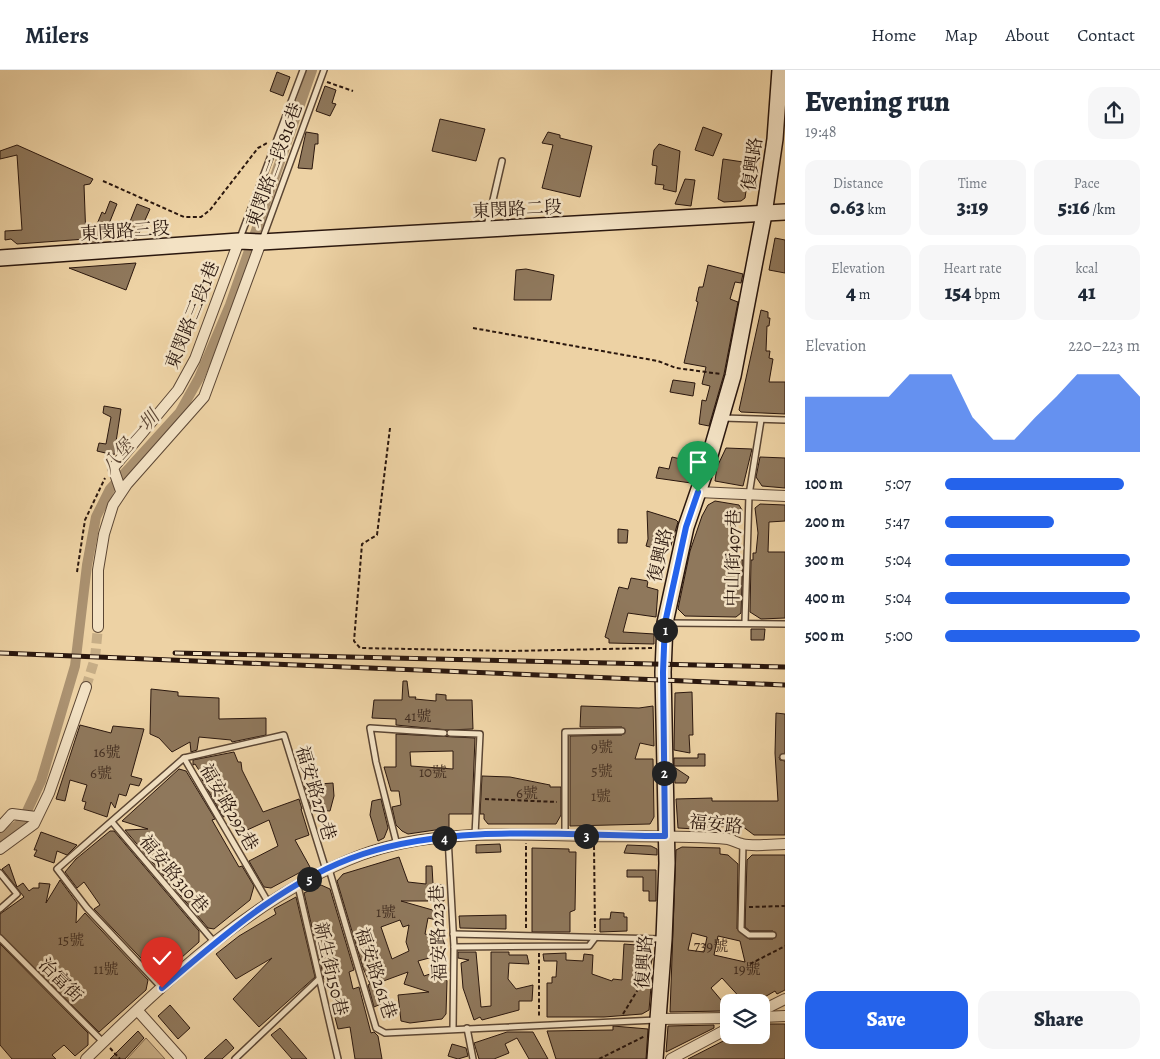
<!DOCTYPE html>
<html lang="en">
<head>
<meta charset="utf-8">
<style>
	body { margin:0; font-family:Alegreya,"Noto Serif TC",serif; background:#f6f6f7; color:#1f2937; height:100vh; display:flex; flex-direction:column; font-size:19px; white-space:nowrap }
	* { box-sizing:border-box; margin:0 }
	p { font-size:16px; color:#747a83 }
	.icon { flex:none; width:28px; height:28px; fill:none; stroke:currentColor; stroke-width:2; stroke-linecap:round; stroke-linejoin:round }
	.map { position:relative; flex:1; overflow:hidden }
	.sheet { display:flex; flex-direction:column; background:#fff; width:375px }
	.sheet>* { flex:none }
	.fabs { position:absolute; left:720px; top:924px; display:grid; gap:10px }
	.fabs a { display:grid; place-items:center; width:50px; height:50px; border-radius:10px; background:#fff; box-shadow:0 5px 20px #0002; font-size:25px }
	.pin { position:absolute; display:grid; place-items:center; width:42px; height:42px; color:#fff; margin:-51px -21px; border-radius:50% 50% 50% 0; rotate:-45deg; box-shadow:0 0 5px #0007 }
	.pin .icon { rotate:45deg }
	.km { position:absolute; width:25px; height:25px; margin:-12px; border-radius:50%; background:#222; color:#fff; font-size:14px; line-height:25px; text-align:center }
	.round { display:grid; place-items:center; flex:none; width:52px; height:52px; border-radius:15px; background:#f6f6f7 }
	.summary { display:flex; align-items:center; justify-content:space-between; height:85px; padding:0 20px }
	h1 { font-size:28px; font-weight:800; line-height:38px }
	.figures { display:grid; grid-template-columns:repeat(3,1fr); gap:8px; height:85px; padding:5px 20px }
	.figures div { display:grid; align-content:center; border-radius:12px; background:#f6f6f7; text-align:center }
	.figures b { font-size:21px; font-weight:800 }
	.figures small { font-size:14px; font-weight:400 }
	.figures p { font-size:14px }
	.chart { height:140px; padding:10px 20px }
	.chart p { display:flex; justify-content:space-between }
	.chart svg { width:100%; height:90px; margin-top:5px; fill:#2563eb; opacity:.7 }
	.primary-button { display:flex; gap:10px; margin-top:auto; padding:10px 20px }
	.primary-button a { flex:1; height:58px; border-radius:15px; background:#2563eb; color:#fff; font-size:20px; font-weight:800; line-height:58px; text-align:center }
	.primary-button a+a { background:#f6f6f7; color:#1f2937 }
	ul { padding:0 20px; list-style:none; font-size:16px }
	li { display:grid; grid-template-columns:80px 60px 1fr; align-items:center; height:38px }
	li i { height:12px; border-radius:6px; background:#2563eb }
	header { display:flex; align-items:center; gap:30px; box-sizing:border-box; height:70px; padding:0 25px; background:#fff; border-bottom:1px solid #e0e1e3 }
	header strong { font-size:24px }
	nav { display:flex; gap:28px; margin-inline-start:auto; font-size:18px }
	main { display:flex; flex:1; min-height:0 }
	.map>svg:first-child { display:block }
	.green { fill:#ccb28a; stroke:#7b644c }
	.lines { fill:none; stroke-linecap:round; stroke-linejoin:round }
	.canal { stroke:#ab9271; stroke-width:10 }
	.building { fill:#8f785c; stroke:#2a170e; fill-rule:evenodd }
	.street-tunnel { stroke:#c6ad86; stroke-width:10; stroke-dasharray:10 5; stroke-linecap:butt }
	.lane-casing { stroke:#5b4634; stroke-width:8 }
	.street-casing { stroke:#5b4634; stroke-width:12 }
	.secondary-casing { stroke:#2a170e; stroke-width:18 }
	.path { stroke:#2a170e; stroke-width:2; stroke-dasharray:4 2.5; stroke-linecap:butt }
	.lane { stroke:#f3e2c4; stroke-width:5 }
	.street { stroke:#f3e2c4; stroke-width:10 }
	.secondary { stroke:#f3e2c4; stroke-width:15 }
	.rail-casing { stroke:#2a170e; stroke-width:5 }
	.rail { stroke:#f3e2c4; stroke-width:3; stroke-dasharray:9; stroke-linecap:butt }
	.route-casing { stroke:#fff; stroke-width:10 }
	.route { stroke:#2563eb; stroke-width:6 }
	.labels { text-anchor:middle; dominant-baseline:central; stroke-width:5; stroke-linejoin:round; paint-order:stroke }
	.number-label { font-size:15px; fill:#432f22 }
	.street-label { font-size:18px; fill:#2a170e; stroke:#f3e2c4 }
	.water-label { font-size:19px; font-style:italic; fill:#5e4836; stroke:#f3e2c4 }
</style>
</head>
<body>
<header>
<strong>Milers</strong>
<nav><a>Home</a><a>Map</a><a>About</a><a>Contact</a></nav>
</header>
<main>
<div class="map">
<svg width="785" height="989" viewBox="0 0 785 989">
	<rect width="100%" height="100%" fill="#edd2a4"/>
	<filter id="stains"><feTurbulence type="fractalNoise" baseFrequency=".004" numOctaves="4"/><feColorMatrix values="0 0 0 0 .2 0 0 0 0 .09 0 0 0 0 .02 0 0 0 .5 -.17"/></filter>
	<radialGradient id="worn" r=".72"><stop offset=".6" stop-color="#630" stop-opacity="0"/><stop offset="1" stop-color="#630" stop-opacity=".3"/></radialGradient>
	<polygon class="green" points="146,968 165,989 127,989"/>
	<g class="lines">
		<polyline class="canal" points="0,768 22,752 41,711 75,596 87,495 96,447 110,419 180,342 199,308 230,235 312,0"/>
	</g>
	<g class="building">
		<polygon points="277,2 290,7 283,26 270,21"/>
		<polygon points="325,16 336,20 332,33 336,34 330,46 316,41"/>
		<polygon points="440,49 485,59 476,91 432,81"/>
		<polygon points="703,57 722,64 713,86 695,80"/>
		<polygon points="306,62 318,64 318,74 315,74 312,99 298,98"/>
		<polygon points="548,62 560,65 560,68 592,76 580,127 542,118 553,75 542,73"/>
		<polygon points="659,74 680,81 676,122 663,119 664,115 655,114 657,96 652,95 654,80"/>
		<polygon points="17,75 93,109 90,114 84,115 86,169 17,174 11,169 5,170 5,161 22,160 17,85 0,89 0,81"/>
		<polygon points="723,89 750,93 745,128 741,131 724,132 718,129"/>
		<polygon points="685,109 695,110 691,136 675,134"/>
		<polygon points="110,131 117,134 102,171 90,171 102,142 105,144"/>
		<polygon points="137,134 150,139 137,168 123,169"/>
		<polygon points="775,168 785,170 785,203 769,200"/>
		<polygon points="136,193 126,220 69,198"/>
		<polygon points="708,195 743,204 741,213 735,212 730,229 738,232 724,304 709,356 699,354 702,330 706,331 710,316 702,314 706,297 684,293 698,232 696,231 699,217 703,217"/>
		<polygon points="526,199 554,205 551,230 514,230 516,200"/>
		<polygon points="761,240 768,242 768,248 770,248 769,256 767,256 766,281 770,281 769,288 773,289 769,312 785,312 785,344 741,342 739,340"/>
		<polygon points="673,310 695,313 693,326 670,322"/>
		<polygon points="104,336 121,339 114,385 97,381 99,373 106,374 111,347 103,343"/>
		<polygon points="726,378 752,379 743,416 715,411 717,397"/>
		<polygon points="672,387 698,393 691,413 656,408 659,397 669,399"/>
		<polygon points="760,387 785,388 785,418 762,416 756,407"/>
		<polygon points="715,431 739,435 742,440 741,450 737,450 733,489 743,490 741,543 736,547 685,546 678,539 690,481 702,446 708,435"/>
		<polygon points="760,434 785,435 785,451 769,452 768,482 785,482 785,548 761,549 750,542 751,490 753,490 753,483 756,483 758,463 755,438"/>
		<polygon points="647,441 676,450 678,452 669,482 646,476 648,469"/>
		<polygon points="618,459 628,460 627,473 618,473"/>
		<polygon points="631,508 648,511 647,517 658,520 656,547 628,543 623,562 654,564 654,574 609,573 609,569 605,567 618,520 619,517 628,519"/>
		<polygon points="751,559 765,559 764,570 751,570"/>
		<polygon points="403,611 407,611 409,627 416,627 415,629 436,631 436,624 446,625 446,630 472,630 473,659 447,660 396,655 396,649 372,648 374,630 402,630"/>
		<polygon points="151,619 178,622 178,626 219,628 219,649 266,648 266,665 232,672 231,670 199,667 197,680 191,682 190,672 172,682 159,668 150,664"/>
		<polygon points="692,622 693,665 689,665 690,683 674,680 675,623"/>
		<polygon points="581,636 639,638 653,636 654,676 640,673 635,689 653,689 654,747 650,754 570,756 570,666 622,665 626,661 622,657 580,657"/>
		<polygon points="776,643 785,644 785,683 779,687 780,690 785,691 785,765 754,765 742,756 713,757 713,760 678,758 676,729 712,728 712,731 778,731 775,683"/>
		<polygon points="80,655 111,663 113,656 144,659 131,706 142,709 139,716 130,714 126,726 119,724 115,738 111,732 107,747 84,739 86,732 82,731 87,715 70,710 65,731 56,729"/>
		<path d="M396,664L475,668L472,744H449V758L408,764L402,761L396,755L392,737L401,735L399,721H391L384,697H396ZM453,681V699L411,696L410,682Z"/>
		<polygon points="234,682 238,692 241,692 242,700 263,742 299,729 302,739 301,739 309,765 295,770 310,797 271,818 264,817 249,791 278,776 269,750 245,761 237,743 223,747 200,706 204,708 195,694 193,695 193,690"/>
		<polygon points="698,684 705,684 705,696 674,696 674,688 698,688"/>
		<polygon points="674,697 689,707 686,713 675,713"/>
		<polygon points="179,699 186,701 215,749 212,750 239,797 242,796 254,816 250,830 214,859 208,858 125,760 148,759 122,751"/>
		<polygon points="482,706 510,707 550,715 550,717 561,717 561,745 556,754 488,754 484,749 484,744 480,744"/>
		<polygon points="333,713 334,726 330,741 312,740 304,715"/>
		<polygon points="381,729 388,758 384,768 378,771 370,745 372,731"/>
		<polygon points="110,761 114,761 199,861 199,872 181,888 178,885 157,905 94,839 100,835 84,812 77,818 65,802 76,789"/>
		<polygon points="41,762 77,775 67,785 57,781 54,793 34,786 37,780 34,780"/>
		<polygon points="500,774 501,782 476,783 476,775"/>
		<polygon points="627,775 651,776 657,779 657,785 624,783"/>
		<path d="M682,777L720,778V784L728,785L738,794L737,859L749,869H773L777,865L773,861H750L745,857L747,790L752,785H785V920L777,924L775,921L756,932H744L722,908L711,918L727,937L722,941L670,942L676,780ZM692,863L707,867L704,882L688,880ZM718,866L740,871L745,892L714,885Z"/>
		<polygon points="532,778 569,779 569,782 576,782 575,840 570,842 570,862 532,862"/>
		<path d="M399,787L408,812L426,814V796H432L433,814L444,815V831H401L443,843L441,851L428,848L425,864L445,869V885L431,882L433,887L418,891L424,906L442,900L447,911L446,944L442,949L410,953L401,951L398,925L429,922L404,914L408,902L378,913L383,933L374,937L368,915L370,914L363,898L337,811L343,804ZM400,850L403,857L409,855L406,872L409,881L392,889L381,857Z"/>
		<polygon points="9,794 17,817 23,813 29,821 33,818 39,818 39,813 50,814 46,833 60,810 77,833 76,853 85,843 148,910 146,920 99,962 0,864 0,844 24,827 2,799"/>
		<polygon points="627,800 656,800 656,831 649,831 649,821 643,821 643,807 627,807"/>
		<polygon points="321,815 330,819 354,900 349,902 353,919 359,917 371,963 374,962 378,966 382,989 355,989 350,957 338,959 332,936 338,934 329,907 324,909 304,823"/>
		<polygon points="296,827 315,907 259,957 233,929 272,888 236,909 216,884 239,866 276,844 274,839"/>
		<polygon points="611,842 624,843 624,847 627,847 627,861 600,862 600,849 610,849"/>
		<polygon points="506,845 506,859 460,858 459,846"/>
		<polygon points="0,874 88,963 88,975 75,986 64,975 52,985 56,989 12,989 0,975"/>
		<polygon points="624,874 650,876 650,885 653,886 648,906 652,905 649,940 642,944 604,947 547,947 547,913 552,913 552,907 556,907 557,891 544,891 543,884 566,883 566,890 583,891 584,884 593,885 592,904 612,911 613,909 622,910"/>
		<polygon points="458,882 476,882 481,937 491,936 491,882 509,882 509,885 527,885 529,894 509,893 508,909 516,919 533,915 532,931 519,931 519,940 482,950 480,947 474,950 463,918 461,893 469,890 458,888"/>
		<polygon points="170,935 190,958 178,969 158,946"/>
		<polygon points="766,954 785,954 785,989 688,989 735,965 761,965 761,956"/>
		<polygon points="714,955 714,958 666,982 668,956"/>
		<polygon points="613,956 648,959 646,989 556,989 547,961 613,960"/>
		<polygon points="280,958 307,989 292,989 271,965"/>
		<polygon points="138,961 144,968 125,989 110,989"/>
		<polygon points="507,962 533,962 548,989 529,989 517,968 505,974 509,983 494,989 479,989 474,973"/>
		<polygon points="226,969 234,978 222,989 204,989"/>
		<polygon points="452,974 466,978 468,986 458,989 448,986"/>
	</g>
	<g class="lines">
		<polyline class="street-tunnel" points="86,617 95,588 98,557"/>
		<defs>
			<g id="lane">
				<polyline points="487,156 502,91"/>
				<polyline points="240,168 303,0"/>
				<polyline points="262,170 324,0"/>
				<polyline points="723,348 785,350"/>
				<polyline points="745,552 749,425 761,350"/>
				<polyline points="666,553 785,554"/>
				<polyline points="450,663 480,664 475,765"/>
				<polyline points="783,687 785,687"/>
				<polyline points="184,688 284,665 326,800"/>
				<polyline points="112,752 215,873"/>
				<polyline points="565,765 565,662 622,661"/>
				<polyline points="448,767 454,877 453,959"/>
				<polyline points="743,774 741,859 749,865 773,865"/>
				<polyline points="397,775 376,692 370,658 444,663"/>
				<polyline points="329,799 376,958 385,963 656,950"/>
				<polyline points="0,803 17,824 0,839"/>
				<polyline points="298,816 338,989"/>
				<polyline points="453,864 662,869"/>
				<polyline points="0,868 103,972"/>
				<polyline points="454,877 589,876 595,868"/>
				<polyline points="162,918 87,838 57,799 184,688 268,832"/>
				<polyline points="467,958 473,989"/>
				<polyline points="235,989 319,909"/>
			</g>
			<g id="street">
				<polyline points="121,421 113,398 178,320 195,289 239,171"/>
				<polyline points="698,422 785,426"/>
				<polyline points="98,557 98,500 104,464 113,435 127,414 204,327 261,172"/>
				<polyline points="0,757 12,744 36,747"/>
				<polyline points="0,779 34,754 49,723 86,617"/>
				<polyline points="138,941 181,989"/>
				<polyline points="761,941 785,929"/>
				<polyline points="761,947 785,946"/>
				<polyline points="658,949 729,948"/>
				<path d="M86,989C167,910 254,826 361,785C432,758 518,765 592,766C637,767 683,765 728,769C733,770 737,773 742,774C755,777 772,774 785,774"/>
				<polyline points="671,989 729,958"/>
			</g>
			<g id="secondary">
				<polyline points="0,188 239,171 261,172 785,142"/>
				<polyline points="655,989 664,869 667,793 663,602 665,553 686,457 706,399 733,306 764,144 775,69 780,0"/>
			</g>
		</defs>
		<use href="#lane" class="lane-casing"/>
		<use href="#street" class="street-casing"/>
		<use href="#secondary" class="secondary-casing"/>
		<g class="path">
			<polyline points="327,12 353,21"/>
			<polyline points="103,111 184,147 201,147 210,140 258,78 269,72"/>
			<polyline points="473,258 658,291 676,298 721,304"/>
			<polyline points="390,358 377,465 362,474 354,571 360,578 512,581 652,578"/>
			<polyline points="77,502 85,450 105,408"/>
			<polyline points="485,729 557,732"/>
			<polyline points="594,776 595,861"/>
			<polyline points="749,837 785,836"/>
			<polyline points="526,858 526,773"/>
			<polyline points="539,883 539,948"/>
			<polyline points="750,894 785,876"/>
			<polyline points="623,944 648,903"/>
			<polyline points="110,978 120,989"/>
			<polyline points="599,989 645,966"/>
		</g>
		<use href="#lane" class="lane"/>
		<use href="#street" class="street"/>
		<use href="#secondary" class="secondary"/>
		<defs>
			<g id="rail">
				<polyline points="0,583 785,615"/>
				<polyline points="175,583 785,597"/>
			</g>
		</defs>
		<use href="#rail" class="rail-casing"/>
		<use href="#rail" class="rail"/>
	</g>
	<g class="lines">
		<defs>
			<path id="route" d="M162,918C223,866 285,810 363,784C457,753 568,766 665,766L663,602L665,553L686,457L698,422"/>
		</defs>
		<use href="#route" class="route-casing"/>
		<use href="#route" class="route"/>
	</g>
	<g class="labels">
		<g class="number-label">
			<text x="418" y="646">41號</text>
			<text x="602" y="677">9號</text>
			<text x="107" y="682">16號</text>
			<text x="602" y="701">5號</text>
			<text x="433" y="702">10號</text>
			<text x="101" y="703">6號</text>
			<text x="527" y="723">6號</text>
			<text x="601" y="726">1號</text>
			<text x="386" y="842">1號</text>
			<text x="71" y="870">15號</text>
			<text x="711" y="876">739號</text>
			<text x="106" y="899">11號</text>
			<text x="747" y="899">19號</text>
		</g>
		<g class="street-label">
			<text transform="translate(752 94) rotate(-82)">復興路</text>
			<text transform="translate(274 95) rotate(-70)">東閔路二段816巷</text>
			<text transform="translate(517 139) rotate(-3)">東閔路二段</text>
			<text transform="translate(125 161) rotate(-4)">東閔路三段</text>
			<text transform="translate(192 245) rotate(-68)">東閔路三段1巷</text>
			<text transform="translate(660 485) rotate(-77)">復興路</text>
			<text transform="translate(733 488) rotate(-89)">中山街407巷</text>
			<text transform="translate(316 723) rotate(73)">福安路270巷</text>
			<text transform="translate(229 737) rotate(60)">福安路292巷</text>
			<text transform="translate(716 754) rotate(6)">福安路</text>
			<text transform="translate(174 804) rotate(50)">福安路310巷</text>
			<text transform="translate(438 863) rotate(-92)">福安路223巷</text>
			<text transform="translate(644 892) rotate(-86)">復興路</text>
			<text transform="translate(331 899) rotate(77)">新生街150巷</text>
			<text transform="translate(376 903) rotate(72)">福安路261巷</text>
			<text transform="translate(61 910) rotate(45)">治富街</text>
		</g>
		<g class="water-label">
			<text transform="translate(130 372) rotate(-48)">八堡一圳</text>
		</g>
	</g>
	<rect width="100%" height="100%" filter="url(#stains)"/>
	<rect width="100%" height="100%" fill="url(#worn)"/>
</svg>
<div class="fabs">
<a><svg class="icon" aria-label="layers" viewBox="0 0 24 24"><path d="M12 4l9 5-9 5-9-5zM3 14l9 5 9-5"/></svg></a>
</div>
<div class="pin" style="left:698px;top:422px;background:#1e9e55"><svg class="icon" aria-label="arrive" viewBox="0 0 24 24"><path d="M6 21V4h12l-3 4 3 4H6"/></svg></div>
<div class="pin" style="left:162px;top:918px;background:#d93025"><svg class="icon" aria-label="check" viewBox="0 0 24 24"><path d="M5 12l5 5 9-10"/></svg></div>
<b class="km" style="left:665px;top:560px">1</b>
<b class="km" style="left:664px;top:703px">2</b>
<b class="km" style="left:586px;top:766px">3</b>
<b class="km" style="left:444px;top:768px">4</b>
<b class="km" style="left:309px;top:809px">5</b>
</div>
<section class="sheet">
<div class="summary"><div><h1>Evening run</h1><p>19:48</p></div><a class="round"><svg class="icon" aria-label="share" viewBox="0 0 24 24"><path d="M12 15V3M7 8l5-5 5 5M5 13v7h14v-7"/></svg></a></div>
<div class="figures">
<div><p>Distance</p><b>0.63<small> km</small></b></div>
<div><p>Time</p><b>3:19</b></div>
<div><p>Pace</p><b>5:16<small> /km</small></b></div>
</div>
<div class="figures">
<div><p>Elevation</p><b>4<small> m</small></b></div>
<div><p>Heart rate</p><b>154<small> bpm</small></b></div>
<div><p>kcal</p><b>41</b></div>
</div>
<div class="chart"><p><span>Elevation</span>220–223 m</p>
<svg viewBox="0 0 160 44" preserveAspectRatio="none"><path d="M0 44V17L10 17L20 17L30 17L40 17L50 6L60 6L70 6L80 27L90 38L100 38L110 27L120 17L130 6L140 6L150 6L160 17V44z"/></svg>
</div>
<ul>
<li><b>100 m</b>5:07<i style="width:92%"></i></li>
<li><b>200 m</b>5:47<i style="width:56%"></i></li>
<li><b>300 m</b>5:04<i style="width:95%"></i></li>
<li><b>400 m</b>5:04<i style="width:95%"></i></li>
<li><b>500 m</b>5:00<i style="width:100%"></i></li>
</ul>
<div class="primary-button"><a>Save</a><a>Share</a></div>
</section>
</main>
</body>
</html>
